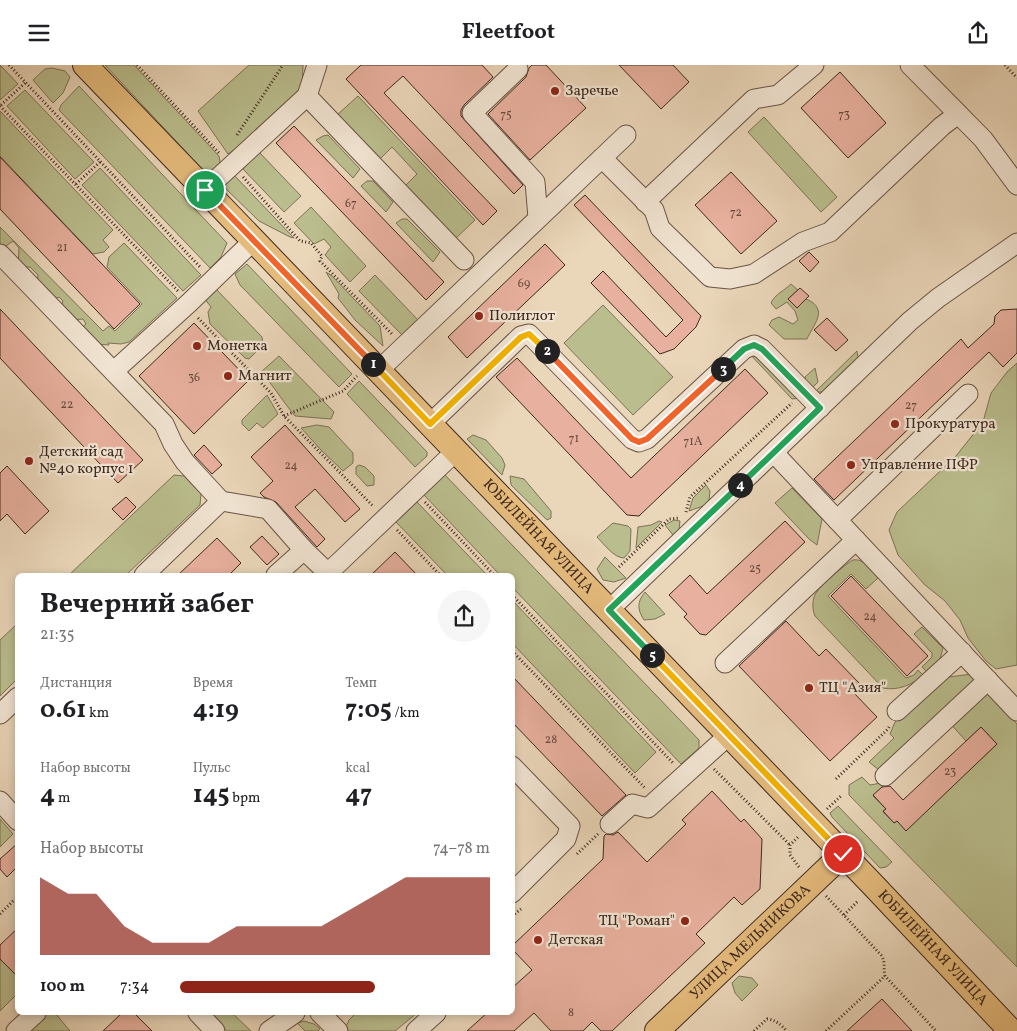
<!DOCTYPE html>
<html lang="ru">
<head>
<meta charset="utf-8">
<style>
	body { margin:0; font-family:Vollkorn,serif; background:#f6f6f6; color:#202124; height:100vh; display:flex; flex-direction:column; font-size:19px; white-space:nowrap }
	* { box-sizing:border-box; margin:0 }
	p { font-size:16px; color:#757577 }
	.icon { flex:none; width:28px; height:28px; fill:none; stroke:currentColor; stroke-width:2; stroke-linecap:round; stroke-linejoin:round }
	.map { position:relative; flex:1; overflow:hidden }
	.sheet { position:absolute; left:15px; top:508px; width:500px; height:442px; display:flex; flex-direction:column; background:#fff; border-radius:8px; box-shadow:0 2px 8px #0003 }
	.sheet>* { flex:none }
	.pin { position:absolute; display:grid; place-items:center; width:42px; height:42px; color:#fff; margin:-21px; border:2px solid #fff; border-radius:50%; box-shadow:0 1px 5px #0007 }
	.km { position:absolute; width:25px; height:25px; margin:-12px; border-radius:50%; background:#222; color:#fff; font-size:14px; line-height:25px; text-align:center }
	.round { display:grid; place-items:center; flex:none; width:52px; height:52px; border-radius:26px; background:#f6f6f6 }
	.summary { display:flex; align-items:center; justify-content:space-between; height:85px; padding:0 25px }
	h1 { font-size:28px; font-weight:700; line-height:38px }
	.metrics { display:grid; grid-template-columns:repeat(3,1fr); gap:8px; height:85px; padding:5px 25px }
	.metrics div { display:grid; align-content:center }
	.metrics b { font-size:25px; font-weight:700 }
	.metrics small { font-size:14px; font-weight:400 }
	.metrics p { font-size:14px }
	.chart { height:140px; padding:10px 25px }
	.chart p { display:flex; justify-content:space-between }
	.chart svg { width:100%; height:90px; margin-top:5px; fill:#8f2418; opacity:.7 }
	ul { padding:0 25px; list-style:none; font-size:16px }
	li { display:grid; grid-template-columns:80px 60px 1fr; align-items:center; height:38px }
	li i { height:12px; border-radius:6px; background:#8f2418 }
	header { display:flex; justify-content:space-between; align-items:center; height:65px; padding:0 25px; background:#fff; font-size:22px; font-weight:700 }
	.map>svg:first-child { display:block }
	.green { fill:#babd8d; stroke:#7c7256 }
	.building { fill:#e8b09e; stroke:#3e281f }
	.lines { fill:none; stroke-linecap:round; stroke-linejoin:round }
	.minor-casing { stroke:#695446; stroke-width:21 }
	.major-casing { stroke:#3e281f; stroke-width:26 }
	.path { stroke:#3e281f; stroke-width:3; stroke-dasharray:1 2.5; stroke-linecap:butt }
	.minor { stroke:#f1e4d2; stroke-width:19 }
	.major { stroke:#e5bb7c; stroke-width:24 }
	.split-1-casing { stroke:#fff; stroke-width:10 }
	.split-2-casing { stroke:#fff; stroke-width:10 }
	.split-3-casing { stroke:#fff; stroke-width:10 }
	.split-4-casing { stroke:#fff; stroke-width:10 }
	.split-5-casing { stroke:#fff; stroke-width:10 }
	.split-6-casing { stroke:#fff; stroke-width:10 }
	.split-1 { stroke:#f0652b; stroke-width:6 }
	.split-2 { stroke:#f5b400; stroke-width:6 }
	.split-3 { stroke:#f0652b; stroke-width:6 }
	.split-4 { stroke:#22a559; stroke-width:6 }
	.split-5 { stroke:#22a559; stroke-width:6 }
	.split-6 { stroke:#f5b400; stroke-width:6 }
	.poi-dot { fill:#8f2418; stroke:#f1e4d2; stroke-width:2 }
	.labels { text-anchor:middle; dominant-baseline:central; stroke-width:4.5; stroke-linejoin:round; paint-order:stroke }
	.number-label { font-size:12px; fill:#684a3f }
	.poi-label { font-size:15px; fill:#3e281f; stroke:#f1e4d2; text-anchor:start }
	.street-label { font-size:15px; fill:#3e281f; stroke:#f1e4d2 }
</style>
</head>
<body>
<header><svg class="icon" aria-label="menu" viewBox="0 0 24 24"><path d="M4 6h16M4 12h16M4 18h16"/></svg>Fleetfoot<svg class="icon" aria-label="share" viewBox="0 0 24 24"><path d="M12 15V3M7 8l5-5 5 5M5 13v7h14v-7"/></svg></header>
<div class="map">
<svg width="1017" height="966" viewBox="0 0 1017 966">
	<rect width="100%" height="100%" fill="#ead6b9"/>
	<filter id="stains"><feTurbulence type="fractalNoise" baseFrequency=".004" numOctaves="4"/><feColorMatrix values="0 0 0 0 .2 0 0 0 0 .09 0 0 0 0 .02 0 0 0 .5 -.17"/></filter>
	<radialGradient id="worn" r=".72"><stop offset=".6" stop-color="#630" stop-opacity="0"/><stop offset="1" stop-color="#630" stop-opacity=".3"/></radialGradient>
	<g class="green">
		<polygon points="0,0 18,19 0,35"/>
		<polygon points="105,0 134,0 219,91 220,97 218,104 205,107"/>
		<polygon points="249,0 303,0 302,23 253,71 228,89 198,46"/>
		<polygon points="52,3 65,6 70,12 63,28 53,38 33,15 45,4"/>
		<polygon points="79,21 227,178 221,192 210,203 59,45 61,40"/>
		<polygon points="25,25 94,97 75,114 7,41"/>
		<polygon points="358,31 475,155 454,175 404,122 417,109 392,82 379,95 337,50"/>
		<polygon points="0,46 113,165 103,175 109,182 104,187 93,189 0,91"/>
		<polygon points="764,52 837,132 821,147 748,67"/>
		<polygon points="328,70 360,104 353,113 316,75 323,71"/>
		<polygon points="259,87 301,131 284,147 243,104"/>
		<polygon points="100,103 201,210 183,226 82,120"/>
		<polygon points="232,108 294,173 290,172 259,156 223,121"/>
		<polygon points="367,116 373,116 393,137 386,147 361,121"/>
		<polygon points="311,142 366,201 350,217 325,190 331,182 324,174 314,179 294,158"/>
		<polygon points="402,154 407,154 440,187 433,197 396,158"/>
		<polygon points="0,162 103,266 109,261 115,266 142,239 107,202 109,192 124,178 177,233 129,277 121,279 108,278 109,280 95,279 80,265 86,259 83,254 70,255 60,245 63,236 59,232 50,235 37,220 38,210 30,202 18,202 19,183 13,176 0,185"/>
		<polygon points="247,199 352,309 339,322 240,220 235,209"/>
		<polygon points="326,207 332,211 380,261 383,281 355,255 338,233 339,229"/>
		<polygon points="375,210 418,255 402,270 359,226"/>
		<path d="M791,219L798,225L788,234L797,243L806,234C830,244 813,260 807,274H784L769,260L772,255L779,252L793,259L798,255L795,246L787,237L776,244L771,238C775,229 784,226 791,219Z"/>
		<polygon points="215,223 262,272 263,280 249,294 245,293 210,259 208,247 211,242 204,233"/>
		<polygon points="603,240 673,312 633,350 564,278"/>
		<polygon points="746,285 753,285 800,333 792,334"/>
		<polygon points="857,286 858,293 823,327 815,327"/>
		<path d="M279,291L334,347L331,354L295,351C283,337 274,321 261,307Z"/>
		<polygon points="1017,298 1017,600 996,604 986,596 968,573 960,555 945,536 925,520 898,490 889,465 897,447 956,391 983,357 991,328 1007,307"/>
		<polygon points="815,303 818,317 811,324 805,315 805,312"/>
		<polygon points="359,316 427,387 427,391 415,402 347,329"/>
		<polygon points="267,330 278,349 263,363 257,358 249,366 242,359 242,355"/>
		<polygon points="317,360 329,362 353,388 353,398 343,406 321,385 301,363"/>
		<polygon points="473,370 486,375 502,393 505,400 502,410 467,374"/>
		<polygon points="359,400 365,402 374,411 374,420 367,421 356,409 356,402"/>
		<polygon points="174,410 184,411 201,429 200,440 126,510 69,510"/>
		<polygon points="445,410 699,675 699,683 681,699 513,523 512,510 500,510 424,430"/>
		<polygon points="510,411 524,414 551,446 551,453 547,455 511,420"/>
		<polygon points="706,420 710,426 709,435 703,441 689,446 693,433"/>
		<polygon points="792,423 822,454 817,480 809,474 775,438"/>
		<polygon points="417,437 487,510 447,510 396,457"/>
		<polygon points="674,455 680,456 679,465 673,470 665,460"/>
		<polygon points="659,456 662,457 636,483 638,462 651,460"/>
		<path d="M613,458L628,461L631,464L630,486L624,493C614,493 604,479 597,472Z"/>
		<polygon points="605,492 626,513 614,517 603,515 597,504"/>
		<path d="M853,495C864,493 871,505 878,513L866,524L851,509L828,531L906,613L914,610L918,605L923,610C913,620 897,626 883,623L815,551C812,544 812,534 816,528C821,520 844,500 853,495Z"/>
		<path d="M645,527L665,549L655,554L644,555C637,544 637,537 645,527Z"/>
		<polygon points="513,536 656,687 635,708 513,579"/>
		<polygon points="17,559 17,614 0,631 0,575"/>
		<polygon points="922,562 943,583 940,594 927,607 922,602 932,592 932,588 914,569"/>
		<polygon points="972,609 975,612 973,617 879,705 869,697 894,673 890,669 895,657 941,613"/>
		<polygon points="986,625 1017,659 1017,902 849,730 849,720 862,712 870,720 887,717 873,731 886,744 883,747 894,758 897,756 906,765 997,679 981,662 966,676 948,656"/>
		<polygon points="838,741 892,797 886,802 880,803 832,752 830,748"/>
		<polygon points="0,754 13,769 0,782"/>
		<polygon points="0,894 18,912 17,929 0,946"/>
		<polygon points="739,911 752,913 758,920 742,936 735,928 732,918"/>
		<polygon points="48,948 55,948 70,966 28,966"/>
		<polygon points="208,948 232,948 251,966 227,966"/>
		<polygon points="356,948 417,948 395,966 346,966 345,964 349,955"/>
		<polygon points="304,956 314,959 320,964 318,966 305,966 297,958"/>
	</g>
	<g class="building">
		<polygon points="361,0 482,0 493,12 464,40 461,45 461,51 523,120 514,129 403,11 384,28 497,146 483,160 346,14"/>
		<polygon points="532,0 546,0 586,43 530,95 488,49 526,12 529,3"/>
		<polygon points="619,0 673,0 689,17 661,44"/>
		<polygon points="840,7 886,58 848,93 801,43"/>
		<polygon points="294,61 444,217 426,235 276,78"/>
		<polygon points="0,92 140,239 114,264 0,144"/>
		<polygon points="731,107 777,156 741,189 695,140"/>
		<polygon points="585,130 701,251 696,262 674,284 660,289 591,218 603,206 666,272 683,255 574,140"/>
		<polygon points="545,179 565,200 467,293 448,272"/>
		<polygon points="809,187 819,197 810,207 799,196"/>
		<polygon points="800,223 809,231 797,243 788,234"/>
		<polygon points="0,244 143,395 118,418 0,293"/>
		<polygon points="1017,244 1017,288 1003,302 989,287 834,435 814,414 961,274 968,283 994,259 995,251 1001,245"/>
		<polygon points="827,253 848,275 836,286 814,265"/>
		<polygon points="194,258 249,315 194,369 139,311"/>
		<polygon points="517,293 631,413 745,304 768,328 639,451 627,450 496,312"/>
		<polygon points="285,360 360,444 345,457 315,424 295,442 325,474 317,482 276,437 264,432 260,428 273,416 251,392"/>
		<polygon points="204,380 222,400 212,409 194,390"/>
		<polygon points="7,401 49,446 25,469 7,449 0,456 0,408"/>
		<polygon points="126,432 136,442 123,455 112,444"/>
		<polygon points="785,456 805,477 706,570 700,569 684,552 687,549 669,530 690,510 707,529"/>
		<polygon points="262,471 279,489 267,500 250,482"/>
		<polygon points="217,473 241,498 229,510 178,510"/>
		<polygon points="395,487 417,510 371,510"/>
		<polygon points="851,511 928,591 907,611 831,531"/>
		<polygon points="786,556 819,591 826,584 861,620 853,627 877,652 830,696 739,601"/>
		<polygon points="512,611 626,730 602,751 512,657"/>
		<polygon points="981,662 997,679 906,766 897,756 894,758 883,746 886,744 873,730 882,722 890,721 903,735"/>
		<polygon points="712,726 741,757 744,754 762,774 760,824 742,840 734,832 696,869 705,878 612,966 601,966 592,957 583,966 551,966 534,948 514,966 467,966 487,948 512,948 512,923 532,905 512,884 512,881 603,794 604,771 606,769 613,770 618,767 647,797 686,759 682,755"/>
		<polygon points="18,778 18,801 7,812 0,804 0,794"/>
		<polygon points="18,863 18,912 0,894 0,880"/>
		<polygon points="882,934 912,966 847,966"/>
		<polygon points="122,948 134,948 152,966 103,966"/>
	</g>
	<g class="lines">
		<defs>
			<g id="minor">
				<polyline points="910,0 983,74 1017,120"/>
				<polyline points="518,4 472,48 535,117 538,153"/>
				<polyline points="307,31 464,195"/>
				<polyline points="602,93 654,145 660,163 710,212 730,214 754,209 803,177 830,167 942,61 958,49"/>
				<polyline points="205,125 307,31 317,0"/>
				<polyline points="645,137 754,34 778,30 814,0"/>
				<polyline points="0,189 164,359 173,379 185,397 221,436 268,444 304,485 330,510"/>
				<polyline points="379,305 626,70"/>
				<polyline points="114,306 189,238 254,175"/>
				<polyline points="430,359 521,271 529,269 632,374 639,377 647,374 744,284 754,280 762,284 820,343"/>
				<polyline points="774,388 1017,646"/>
				<polyline points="837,455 968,329"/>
				<polyline points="328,508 456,386"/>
				<polyline points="144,510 221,436"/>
				<polyline points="276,510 304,485"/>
				<polyline points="609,545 910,256 938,233 1017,178"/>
				<polyline points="725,598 856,475"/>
				<polyline points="897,646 962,587"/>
				<polyline points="0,649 18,632"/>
				<polyline points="512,701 570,761 566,774 512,828"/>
				<polyline points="885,711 988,615"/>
				<polyline points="0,736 18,756"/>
				<polyline points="610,759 632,739 648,743 729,670"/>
				<polyline points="198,948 215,966"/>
				<polyline points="320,948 338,966"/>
				<polyline points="16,966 36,948"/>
				<polyline points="269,966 295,948"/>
				<polyline points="416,966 436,948"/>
			</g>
			<g id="major">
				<path id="s1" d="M85,0L874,821L1011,966"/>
				<path id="s2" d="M657,966L843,789"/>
			</g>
		</defs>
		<use href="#minor" class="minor-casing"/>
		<use href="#major" class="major-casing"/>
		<g class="path">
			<polyline points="9,0 201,203"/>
			<polyline points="137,0 220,89"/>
			<polyline points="1005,0 1017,13"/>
			<polyline points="1,40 26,17"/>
			<polyline points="0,41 178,226"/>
			<polyline points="237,70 283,0"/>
			<polyline points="243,112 300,176 311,178 322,191 320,196 393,270"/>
			<polyline points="76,119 101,96"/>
			<polyline points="198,253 271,328 284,351 374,442"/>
			<polyline points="284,351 343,326 357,311"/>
			<polyline points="425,437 494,510"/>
			<polyline points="686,447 690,432 792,338"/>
			<polyline points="397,465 440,510"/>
			<polyline points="619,502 669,454 680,453"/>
			<polyline points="512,530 674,699"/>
			<polyline points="512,586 646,724"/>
			<polyline points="714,704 790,780"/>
			<polyline points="836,714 888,664 890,660"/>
			<polyline points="827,744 841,731"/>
			<polyline points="577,789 598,769"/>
			<polyline points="799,802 790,790 790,780 799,771"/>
			<path d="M826,831L881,890C886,897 883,903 885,911L936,966"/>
			<polyline points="0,849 15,834"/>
			<polyline points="844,850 858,836"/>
			<polyline points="512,851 521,844"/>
			<path d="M754,966L767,954C776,955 780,959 787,966"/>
			<polyline points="826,966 885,911"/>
		</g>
		<use href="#minor" class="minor"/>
		<use href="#major" class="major"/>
	</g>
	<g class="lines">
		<defs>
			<polyline id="split-1" points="205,125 373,299"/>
			<polyline id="split-2" points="373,299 430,359 521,272 529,269 547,286"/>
			<polyline id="split-3" points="547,286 632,374 639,377 647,374 723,304"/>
			<polyline id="split-4" points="723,304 744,284 754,280 762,284 820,343 740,420"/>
			<polyline id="split-5" points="652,590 609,545 740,420"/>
			<polyline id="split-6" points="652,590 843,789"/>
		</defs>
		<use href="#split-1" class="split-1-casing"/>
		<use href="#split-2" class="split-2-casing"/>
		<use href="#split-3" class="split-3-casing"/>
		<use href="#split-4" class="split-4-casing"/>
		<use href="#split-5" class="split-5-casing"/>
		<use href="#split-6" class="split-6-casing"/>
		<use href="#split-1" class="split-1"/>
		<use href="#split-2" class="split-2"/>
		<use href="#split-3" class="split-3"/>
		<use href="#split-4" class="split-4"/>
		<use href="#split-5" class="split-5"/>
		<use href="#split-6" class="split-6"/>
	</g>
	<g class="poi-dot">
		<circle cx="555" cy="26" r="5"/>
		<circle cx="479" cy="251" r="5"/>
		<circle cx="197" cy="281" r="5"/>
		<circle cx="228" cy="311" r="5"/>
		<circle cx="895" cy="359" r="5"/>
		<circle cx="29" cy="396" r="5"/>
		<circle cx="851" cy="400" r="5"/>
		<circle cx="809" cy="623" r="5"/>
		<circle cx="685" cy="856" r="5"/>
		<circle cx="538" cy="875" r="5"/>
	</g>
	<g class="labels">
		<g class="number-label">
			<text x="506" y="50">75</text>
			<text x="844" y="50">73</text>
			<text x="351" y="139">67</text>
			<text x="736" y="148">72</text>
			<text x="62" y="183">21</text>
			<text x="524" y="219">69</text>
			<text x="194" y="313">36</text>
			<text x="67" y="340">22</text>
			<text x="911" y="341">27</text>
			<text x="574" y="374">71</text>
			<text x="693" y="377">71А</text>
			<text x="291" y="401">24</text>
			<text x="755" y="504">25</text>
			<text x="870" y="552">24</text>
			<text x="551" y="675">28</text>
			<text x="950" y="707">23</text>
			<text x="571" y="948">8</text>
		</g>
		<g class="poi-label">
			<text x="565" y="26">Заречье</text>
			<text x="489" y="251">Полиглот</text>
			<text x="207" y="281">Монетка</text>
			<text x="238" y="311">Магнит</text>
			<text x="905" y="359">Прокуратура</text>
			<text x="39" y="387">Детский сад<tspan x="39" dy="17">№40 корпус 1</tspan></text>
			<text x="861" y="400">Управление ПФР</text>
			<text x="819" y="623">ТЦ "Азия"</text>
			<text x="675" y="856" text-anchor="end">ТЦ "Роман"</text>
			<text x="548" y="875">Детская</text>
		</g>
		<g class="street-label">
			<text stroke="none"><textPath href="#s1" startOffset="654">ЮБИЛЕЙНАЯ УЛИЦА</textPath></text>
			<text stroke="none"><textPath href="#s2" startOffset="129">УЛИЦА МЕЛЬНИКОВА</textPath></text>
			<text stroke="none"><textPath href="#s1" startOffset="1224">ЮБИЛЕЙНАЯ УЛИЦА</textPath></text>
		</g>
	</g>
	<rect width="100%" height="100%" filter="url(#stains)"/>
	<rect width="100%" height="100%" fill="url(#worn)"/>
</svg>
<div class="pin" style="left:205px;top:125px;background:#1e9e55"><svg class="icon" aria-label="arrive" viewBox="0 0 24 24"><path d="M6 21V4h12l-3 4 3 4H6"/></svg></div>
<div class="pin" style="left:843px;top:789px;background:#d93025"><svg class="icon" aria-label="check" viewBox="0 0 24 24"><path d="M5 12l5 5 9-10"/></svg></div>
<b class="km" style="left:373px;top:299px">1</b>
<b class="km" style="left:547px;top:286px">2</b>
<b class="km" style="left:723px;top:304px">3</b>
<b class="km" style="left:740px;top:420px">4</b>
<b class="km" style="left:652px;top:590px">5</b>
<section class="sheet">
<div class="summary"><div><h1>Вечерний забег</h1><p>21:35</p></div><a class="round"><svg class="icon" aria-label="share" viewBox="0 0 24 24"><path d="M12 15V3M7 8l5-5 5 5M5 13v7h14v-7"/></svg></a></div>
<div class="metrics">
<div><p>Дистанция</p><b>0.61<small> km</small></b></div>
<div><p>Время</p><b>4:19</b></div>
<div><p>Темп</p><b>7:05<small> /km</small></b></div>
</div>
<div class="metrics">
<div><p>Набор высоты</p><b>4<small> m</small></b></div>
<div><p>Пульс</p><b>145<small> bpm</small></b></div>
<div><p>kcal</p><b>47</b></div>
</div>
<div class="chart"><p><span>Набор высоты</span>74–78 m</p>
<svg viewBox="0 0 160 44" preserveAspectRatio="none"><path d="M0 44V6L10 14L20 14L30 30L40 38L50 38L60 38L70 30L80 30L90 30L100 30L110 22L120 14L130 6L140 6L150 6L160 6V44z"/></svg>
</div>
<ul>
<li><b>100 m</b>7:34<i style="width:63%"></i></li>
</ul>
</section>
</div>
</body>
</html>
